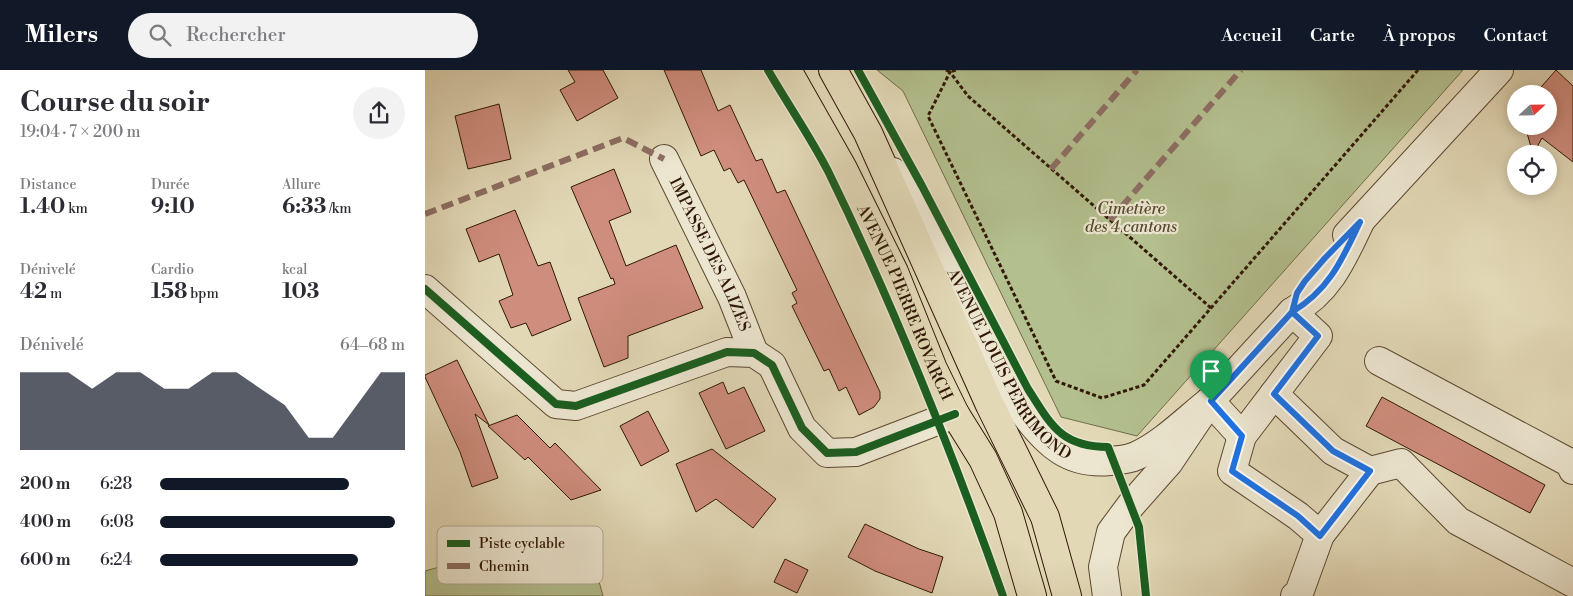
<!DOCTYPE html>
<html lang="fr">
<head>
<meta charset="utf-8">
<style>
	body { margin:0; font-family:"Libre Bodoni",serif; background:#f2f2f3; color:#2b2b33; height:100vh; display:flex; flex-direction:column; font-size:19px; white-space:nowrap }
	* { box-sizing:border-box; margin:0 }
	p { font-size:16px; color:#7c7c81 }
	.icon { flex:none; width:28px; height:28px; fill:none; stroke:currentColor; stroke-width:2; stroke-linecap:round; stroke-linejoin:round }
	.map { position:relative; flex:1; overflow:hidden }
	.panel { display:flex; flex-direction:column; background:#fff; width:425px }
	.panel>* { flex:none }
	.needle { width:32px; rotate:68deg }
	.buttons { position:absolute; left:1082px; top:15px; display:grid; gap:10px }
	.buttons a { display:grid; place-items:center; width:50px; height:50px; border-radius:50%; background:#fff; box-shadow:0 2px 12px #0003; font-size:25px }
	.pin { position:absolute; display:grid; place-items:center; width:42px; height:42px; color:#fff; margin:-51px -21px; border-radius:50% 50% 50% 0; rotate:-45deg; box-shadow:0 0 5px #0007 }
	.pin .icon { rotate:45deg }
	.round { display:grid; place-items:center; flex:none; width:52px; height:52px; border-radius:26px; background:#f2f2f3 }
	.overview { display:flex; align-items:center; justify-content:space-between; height:85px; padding:0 20px }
	h1 { font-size:28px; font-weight:700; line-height:38px }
	.stats { display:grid; grid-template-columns:repeat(3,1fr); gap:8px; height:85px; padding:5px 20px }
	.stats div { display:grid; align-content:center }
	.stats b { font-size:21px; font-weight:700 }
	.stats small { font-size:14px; font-weight:400 }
	.stats p { font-size:14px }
	.chart { height:140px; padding:10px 20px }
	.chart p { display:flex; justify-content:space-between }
	.chart svg { width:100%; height:90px; margin-top:5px; fill:#111827; opacity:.7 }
	ul { padding:0 20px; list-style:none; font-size:16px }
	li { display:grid; grid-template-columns:80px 60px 1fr; align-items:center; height:38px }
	li i { height:12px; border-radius:6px; background:#111827 }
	header { display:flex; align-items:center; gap:30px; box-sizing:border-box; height:70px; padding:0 25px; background:#111827; color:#fff }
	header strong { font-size:24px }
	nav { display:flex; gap:28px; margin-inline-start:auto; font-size:18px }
	.search { width:350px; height:45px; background:#f2f2f3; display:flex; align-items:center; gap:12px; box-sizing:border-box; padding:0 18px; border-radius:28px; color:#7c7c81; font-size:19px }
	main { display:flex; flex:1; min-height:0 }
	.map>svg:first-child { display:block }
	.green { fill:#b3bf8e; stroke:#726c4a }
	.building { fill:#cf8d7d; stroke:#301805 }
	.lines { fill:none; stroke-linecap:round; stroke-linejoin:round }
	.minor-casing { stroke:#5c4831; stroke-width:30 }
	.major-casing { stroke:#301805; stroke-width:30 }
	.path { stroke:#301805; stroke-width:3; stroke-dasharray:4 2.5; stroke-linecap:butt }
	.minor { stroke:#ece6d0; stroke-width:28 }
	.major { stroke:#e2d8b6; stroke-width:28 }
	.quiet { stroke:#8d6e63; stroke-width:6; stroke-dasharray:12 6; stroke-linecap:butt }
	.cycleway-casing { stroke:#ece6d0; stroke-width:11 }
	.cycleway { stroke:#1b5e20; stroke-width:8 }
	.route-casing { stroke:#fff; stroke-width:10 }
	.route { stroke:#1a73e8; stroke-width:6 }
	.labels { text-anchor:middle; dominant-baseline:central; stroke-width:4.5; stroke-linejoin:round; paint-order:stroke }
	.park-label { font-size:16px; font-style:italic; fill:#574a2e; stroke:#ece6d0 }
	.street-label { font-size:16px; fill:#301805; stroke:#ece6d0 }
	.key { fill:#ece6d0; stroke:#b4a893; stroke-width:1 }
	.key-label { font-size:14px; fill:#301805 }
</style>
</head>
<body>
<header>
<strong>Milers</strong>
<div class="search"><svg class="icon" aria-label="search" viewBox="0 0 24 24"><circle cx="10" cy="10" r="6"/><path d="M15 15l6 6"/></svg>Rechercher</div>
<nav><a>Accueil</a><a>Carte</a><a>À propos</a><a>Contact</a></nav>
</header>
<main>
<section class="panel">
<div class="overview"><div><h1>Course du soir</h1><p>19:04 · 7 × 200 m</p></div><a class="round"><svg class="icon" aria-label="share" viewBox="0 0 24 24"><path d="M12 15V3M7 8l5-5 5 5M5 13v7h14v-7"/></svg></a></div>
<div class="stats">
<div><p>Distance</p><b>1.40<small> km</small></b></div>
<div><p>Durée</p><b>9:10</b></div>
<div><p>Allure</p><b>6:33<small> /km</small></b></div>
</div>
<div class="stats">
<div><p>Dénivelé</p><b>42<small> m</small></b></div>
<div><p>Cardio</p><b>158<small> bpm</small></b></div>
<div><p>kcal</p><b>103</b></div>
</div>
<div class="chart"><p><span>Dénivelé</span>64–68 m</p>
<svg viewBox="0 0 160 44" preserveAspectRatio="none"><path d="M0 44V6L10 6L20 6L30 14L40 6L50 6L60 14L70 14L80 6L90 6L100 14L110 22L120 38L130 38L140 22L150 6L160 6V44z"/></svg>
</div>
<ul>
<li><b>200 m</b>6:28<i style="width:77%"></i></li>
<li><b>400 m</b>6:08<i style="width:96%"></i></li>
<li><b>600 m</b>6:24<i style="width:81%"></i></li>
</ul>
</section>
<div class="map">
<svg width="1148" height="526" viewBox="0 0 1148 526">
	<rect width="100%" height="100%" fill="#e2d8b6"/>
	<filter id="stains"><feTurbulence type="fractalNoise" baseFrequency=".004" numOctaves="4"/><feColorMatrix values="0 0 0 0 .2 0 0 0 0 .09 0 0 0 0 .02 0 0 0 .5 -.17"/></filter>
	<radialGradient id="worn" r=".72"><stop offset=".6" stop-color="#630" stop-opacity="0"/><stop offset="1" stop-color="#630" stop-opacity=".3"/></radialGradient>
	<g class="green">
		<polygon points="452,0 1038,0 712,366 636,347 478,21"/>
		<polygon points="159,457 178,526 0,526 0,501"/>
	</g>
	<g class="building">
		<polygon points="143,0 178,0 193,28 152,51 135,20 150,12"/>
		<polygon points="239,0 276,0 293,41 305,35 331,91 337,89 352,123 360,120 455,322 455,329 449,337 434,345 421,317 414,321 404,299 399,301 367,236 372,233 367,223 372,220 319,110 313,113 305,98 299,101 289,80 276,86"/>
		<polygon points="1131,0 1148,16 1148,92 1117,68 1108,84 1100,56 1124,56 1124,24 1110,24"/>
		<polygon points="74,34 86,89 43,99 30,46"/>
		<polygon points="189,99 206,142 184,151 201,196 251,175 278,238 203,266 203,288 179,297 153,228 190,214 188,208 186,209 146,117"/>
		<polygon points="90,140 113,196 125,192 146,250 107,266 101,253 86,258 74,231 88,225 74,184 54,192 41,159"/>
		<polygon points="32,290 64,355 50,344 73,408 47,417 35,382 0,307 0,305"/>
		<polygon points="298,312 303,324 319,317 340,361 301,379 274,323"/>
		<polygon points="957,327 1120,415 1105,443 941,356"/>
		<polygon points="223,341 244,381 216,396 195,356"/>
		<polygon points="92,345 125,378 130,373 176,420 146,430 103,387 100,390 63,356"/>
		<polygon points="287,379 351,429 328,458 291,429 271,442 251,394"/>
		<polygon points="440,454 494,479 518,487 507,523 450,501 423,487"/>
		<polygon points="360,489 383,500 372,523 349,512"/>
	</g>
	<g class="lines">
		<defs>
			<g id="minor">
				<path id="s1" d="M239,89L307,227L329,283"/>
				<path id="s2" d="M468,102L501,150L599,343C622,374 644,395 685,391C694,390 702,390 711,386C738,374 762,349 785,331"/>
				<polyline points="922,165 1074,0"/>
				<polyline points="0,219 131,334 151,336 302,282 329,283 347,295 377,358 402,383 431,382 530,344"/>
				<polyline points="954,291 1145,393 1148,400"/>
				<polyline points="849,324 908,381 945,401 976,393 1033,451 1148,513"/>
				<polyline points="785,331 817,366 893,266 867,242"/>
				<polyline points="817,366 807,401 873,446 895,465"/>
				<path d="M682,526L678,497L686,462L706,435L744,392L785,331L867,242C904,221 917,190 935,152"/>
				<polyline points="870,526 874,523 895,465 945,401"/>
			</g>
			<g id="major">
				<path id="s3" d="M362,0L418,99L469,202L508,299L530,344L558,389L583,443L607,526"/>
				<polyline points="408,0 443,63 565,335 620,447 642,526"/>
			</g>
		</defs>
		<use href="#minor" class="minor-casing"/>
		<use href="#major" class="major-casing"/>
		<g class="path">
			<polyline points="521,0 525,2 531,0"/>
			<polyline points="786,238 543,26 525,2 503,46 631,311 677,328 719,315 993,0"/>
		</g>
		<use href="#minor" class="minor"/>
		<use href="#major" class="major"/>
		<g class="quiet">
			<polyline points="626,99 712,0"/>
			<polyline points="0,144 198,68 239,89"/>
			<polyline points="685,150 816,0"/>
		</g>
		<defs>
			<g id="cycleway">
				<path d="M343,0C362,33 385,66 403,101C470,238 527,382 578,526"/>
				<path d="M433,0L497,116L603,319C626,355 636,377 683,377L714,457L721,526"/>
				<polyline points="0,219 131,334 151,336 302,282 329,283 347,295 377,358 402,383 431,382 530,344"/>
			</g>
		</defs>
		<use href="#cycleway" class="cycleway-casing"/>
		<use href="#cycleway" class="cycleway"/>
	</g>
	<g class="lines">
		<defs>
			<path id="route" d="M786,331L817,366L807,401L873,446L895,466L945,401L908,381L849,324L893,266L867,242L872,223L880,211L900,188L935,152C917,190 904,220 867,242L786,331"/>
		</defs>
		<use href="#route" class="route-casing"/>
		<use href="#route" class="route"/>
	</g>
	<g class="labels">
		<g class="park-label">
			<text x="706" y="139">Cimetière<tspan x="706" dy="18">des 4 cantons</tspan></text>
		</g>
		<g class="street-label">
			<text stroke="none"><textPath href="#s1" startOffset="106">IMPASSE DES ALIZES</textPath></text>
			<text stroke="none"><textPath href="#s3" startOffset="261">AVENUE PIERRE ROVARCH</textPath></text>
			<text stroke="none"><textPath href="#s2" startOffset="226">AVENUE LOUIS PERRIMOND</textPath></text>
		</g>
	</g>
	<rect x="12" y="456" width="166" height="58" rx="8" class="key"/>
	<rect x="22" y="470" width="23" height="7" fill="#1b5e20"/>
	<rect x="22" y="493" width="23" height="6" fill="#8d6e63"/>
	<g class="key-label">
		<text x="54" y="478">Piste cyclable</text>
		<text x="54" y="501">Chemin</text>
	</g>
	<rect width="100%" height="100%" filter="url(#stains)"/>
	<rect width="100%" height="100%" fill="url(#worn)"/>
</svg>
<div class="buttons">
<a><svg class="needle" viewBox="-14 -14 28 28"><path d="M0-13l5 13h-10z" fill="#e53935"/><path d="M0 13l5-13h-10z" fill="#7c7c81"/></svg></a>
<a><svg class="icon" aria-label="locate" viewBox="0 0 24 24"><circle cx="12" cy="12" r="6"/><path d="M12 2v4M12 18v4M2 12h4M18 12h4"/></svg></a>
</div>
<div class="pin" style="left:786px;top:331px;background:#1e9e55"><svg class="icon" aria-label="arrive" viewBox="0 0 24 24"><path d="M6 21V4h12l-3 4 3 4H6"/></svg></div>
</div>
</main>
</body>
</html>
